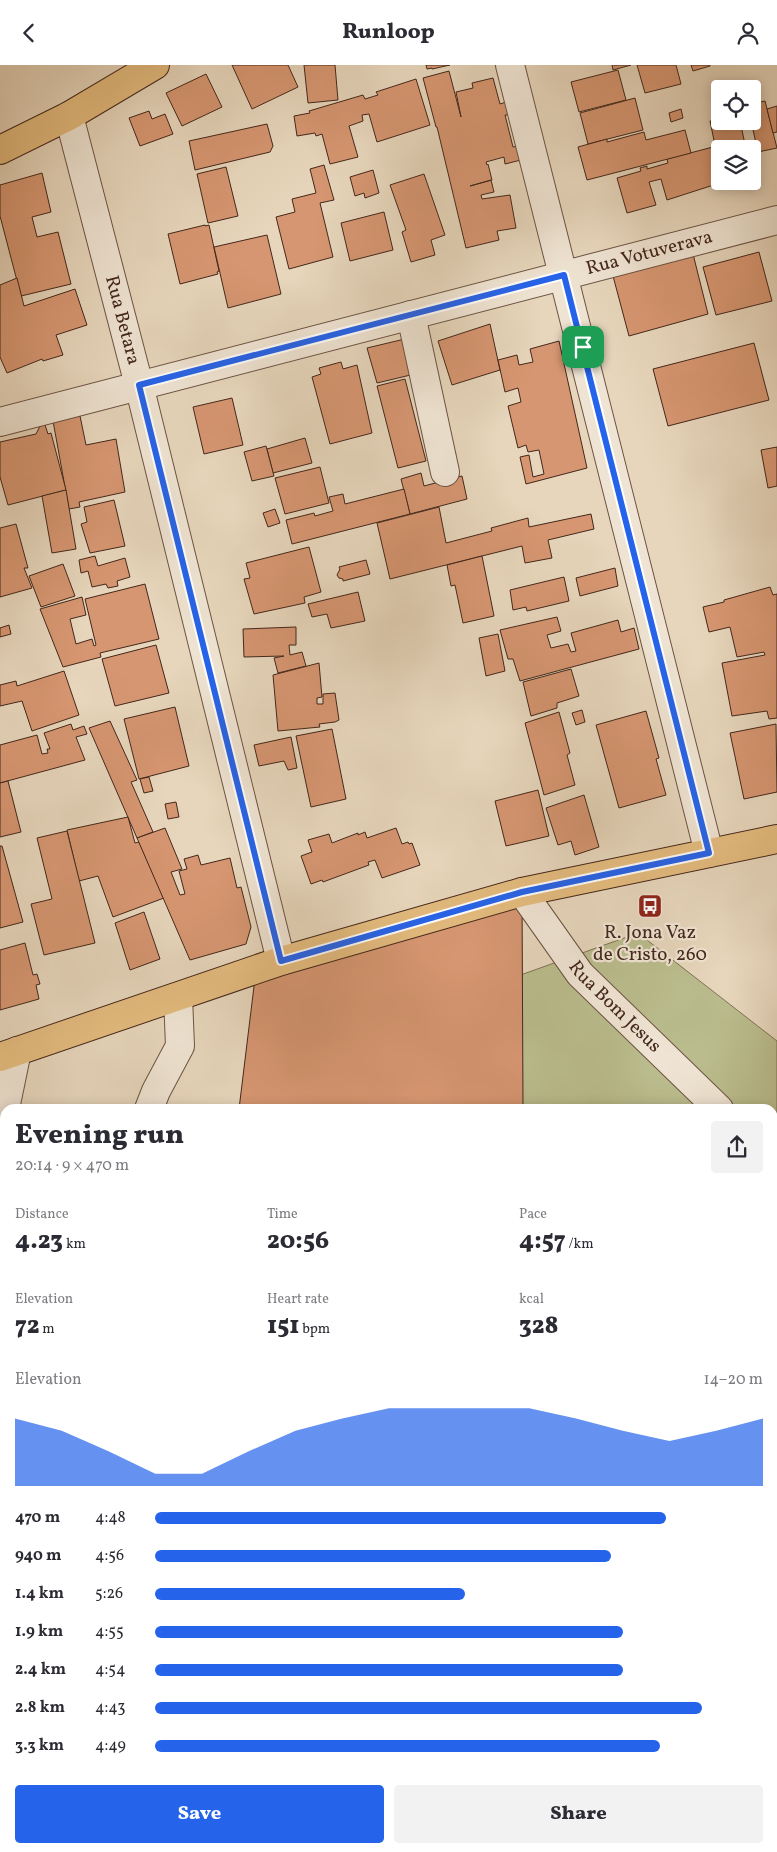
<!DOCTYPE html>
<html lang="en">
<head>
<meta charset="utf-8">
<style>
	body { margin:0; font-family:Vollkorn,serif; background:#f2f2f3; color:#2b2b33; height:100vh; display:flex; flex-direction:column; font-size:19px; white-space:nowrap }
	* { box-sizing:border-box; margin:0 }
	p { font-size:16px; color:#7c7c81 }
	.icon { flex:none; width:28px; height:28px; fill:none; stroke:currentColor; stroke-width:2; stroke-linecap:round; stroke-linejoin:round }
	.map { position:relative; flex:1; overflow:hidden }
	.details { position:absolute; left:0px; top:1039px; width:778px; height:749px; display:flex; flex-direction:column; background:#fff; border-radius:15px 15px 0 0; box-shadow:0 2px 12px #0003 }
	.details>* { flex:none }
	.controls { position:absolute; left:711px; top:15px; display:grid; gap:10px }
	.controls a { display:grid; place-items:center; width:50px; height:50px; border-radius:5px; background:#fff; box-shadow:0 2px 12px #0003; font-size:25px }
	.pin { position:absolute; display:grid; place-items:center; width:42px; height:42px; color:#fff; margin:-21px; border-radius:10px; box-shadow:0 2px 8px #0006 }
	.round { display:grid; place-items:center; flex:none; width:52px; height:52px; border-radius:5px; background:#f2f2f3 }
	.head { display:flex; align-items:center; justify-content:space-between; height:85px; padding:0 15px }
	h1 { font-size:28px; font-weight:800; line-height:38px }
	.metrics { display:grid; grid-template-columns:repeat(3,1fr); gap:8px; height:85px; padding:5px 15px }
	.metrics div { display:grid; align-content:center }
	.metrics b { font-size:25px; font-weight:800 }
	.metrics small { font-size:14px; font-weight:400 }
	.metrics p { font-size:14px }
	.chart { height:140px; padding:10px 15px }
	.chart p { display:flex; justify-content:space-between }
	.chart svg { width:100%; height:90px; margin-top:5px; fill:#2563eb; opacity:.7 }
	.button { display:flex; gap:10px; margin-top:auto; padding:10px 15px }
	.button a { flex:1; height:58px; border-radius:5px; background:#2563eb; color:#fff; font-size:20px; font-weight:800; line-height:58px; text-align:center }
	.button a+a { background:#f2f2f3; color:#2b2b33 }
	ul { padding:0 15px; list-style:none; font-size:16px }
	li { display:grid; grid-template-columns:80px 60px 1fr; align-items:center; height:38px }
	li i { height:12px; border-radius:6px; background:#2563eb }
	header { display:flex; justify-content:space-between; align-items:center; height:65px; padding:0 15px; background:#fff; font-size:22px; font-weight:800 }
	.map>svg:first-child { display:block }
	.green { fill:#babc8d; stroke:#7e7254 }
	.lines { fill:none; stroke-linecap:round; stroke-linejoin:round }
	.stream { stroke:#777d7a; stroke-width:9 }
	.building { fill:#d69671; stroke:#43271b }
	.minor-casing { stroke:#6c5343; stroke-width:30 }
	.major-casing { stroke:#43271b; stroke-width:30 }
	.minor { stroke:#efe4d3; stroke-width:28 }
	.major { stroke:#e4bb7e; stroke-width:28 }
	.route-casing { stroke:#fff; stroke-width:10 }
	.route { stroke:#2563eb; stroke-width:6 }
	.labels { text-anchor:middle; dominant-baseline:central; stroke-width:4.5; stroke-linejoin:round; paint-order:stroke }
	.street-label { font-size:19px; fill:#43271b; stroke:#efe4d3 }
	.poi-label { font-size:19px; fill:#43271b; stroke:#efe4d3 }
</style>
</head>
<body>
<header><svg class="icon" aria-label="back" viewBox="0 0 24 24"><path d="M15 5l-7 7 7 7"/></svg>Runloop<svg class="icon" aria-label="person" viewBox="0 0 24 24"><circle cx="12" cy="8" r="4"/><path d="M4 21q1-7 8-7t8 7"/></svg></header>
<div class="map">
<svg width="777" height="1787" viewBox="0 0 777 1787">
	<rect width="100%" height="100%" fill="#e7d6bc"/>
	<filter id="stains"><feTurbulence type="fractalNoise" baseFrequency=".004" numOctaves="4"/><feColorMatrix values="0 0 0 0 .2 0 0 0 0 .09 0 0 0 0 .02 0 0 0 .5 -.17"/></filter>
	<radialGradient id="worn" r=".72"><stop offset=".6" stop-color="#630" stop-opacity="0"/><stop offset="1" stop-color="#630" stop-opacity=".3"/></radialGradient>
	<g class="green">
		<polygon points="638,868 777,976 777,1787 80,1787 74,1783 772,1782 772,1044 475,1044 487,922"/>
		<polygon points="0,1377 5,1380 5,1735 0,1734"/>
	</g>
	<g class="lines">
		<g class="stream">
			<polyline points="0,1693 5,1693"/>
			<polyline points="197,1782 203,1787"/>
		</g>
	</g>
	<g class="building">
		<polygon points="232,0 288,0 298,22 252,44"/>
		<polygon points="304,0 335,0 338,35 308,38"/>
		<polygon points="426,0 450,0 432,4 432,3 427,4"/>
		<polygon points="612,0 631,0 613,5"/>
		<polygon points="637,0 676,0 681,19 645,28"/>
		<polygon points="691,0 710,0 710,1 693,6"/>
		<polygon points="618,5 626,35 579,47 571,17"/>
		<polygon points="449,6 461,52 456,27 473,23 472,18 493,13 500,39 506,37 509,50 505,50 513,82 518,81 521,95 505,99 504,92 486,97 487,100 488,99 492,115 470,121 491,115 494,127 481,130 482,134 510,130 516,163 497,166 499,175 466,183 437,62 436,62 423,13"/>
		<polygon points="206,9 222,42 182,61 166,28"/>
		<polygon points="416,14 430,60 377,77 369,49 362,50 363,56 349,61 358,92 330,99 322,69 316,71 315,68 297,71 294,51 310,48 309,46 363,30 365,34 378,30 376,27"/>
		<polygon points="635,33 643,65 588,79 580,48"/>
		<polygon points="765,36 777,83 758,87 751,56 752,56 752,39"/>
		<polygon points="777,41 777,67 773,68 767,44"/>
		<polygon points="681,44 683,53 671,57 669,48"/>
		<polygon points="149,46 152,54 165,49 173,69 140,81 129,53"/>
		<polygon points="720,54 720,56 740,56 746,84 720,84 720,116 726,116 667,135 661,114 649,117 656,140 627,148 617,113 641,106 640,103 647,101 647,104 668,98 667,94 713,82 714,85 716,85 710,56"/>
		<polygon points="267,59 273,81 270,87 195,105 189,76"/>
		<polygon points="685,65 691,88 587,115 578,82 607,74 607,77 644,67 646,75"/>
		<polygon points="324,100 334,135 320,138 333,192 289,204 276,152 295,147 292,134 316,128 310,104"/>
		<polygon points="226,102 238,151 208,158 197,109"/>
		<polygon points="373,105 379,128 365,133 364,128 355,131 350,112"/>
		<polygon points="42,108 51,147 32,152 37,172 58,167 71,219 21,231 0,151 0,120"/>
		<polygon points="424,109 445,170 431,175 435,190 411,197 402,167 406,165 390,120"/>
		<polygon points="384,147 393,185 350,196 341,158"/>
		<polygon points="205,160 205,161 209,160 219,206 217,207 218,209 180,219 168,169"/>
		<polygon points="267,170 281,229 228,243 214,182"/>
		<polygon points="759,187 772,236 716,250 703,202"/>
		<polygon points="693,189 708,249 629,271 613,211"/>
		<polygon points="17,213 24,241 75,224 87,260 56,270 63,290 43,296 42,294 7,308 0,292 0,220"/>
		<polygon points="490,259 500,305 452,320 438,276"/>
		<polygon points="409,273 419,308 377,318 367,283"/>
		<polygon points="559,276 587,403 526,419 520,392 529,390 533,412 544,409 539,385 528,387 526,380 518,383 508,341 521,337 518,323 505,327 498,295 517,290 519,300 533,297 530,284"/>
		<polygon points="754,278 769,335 668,361 653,304"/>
		<polygon points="341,297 343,304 357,300 372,368 330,379 312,312 321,309 319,303"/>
		<polygon points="405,314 426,396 398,403 377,321"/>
		<polygon points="232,333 243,380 204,389 193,342"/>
		<polygon points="80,351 86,380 116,374 125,427 79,437 80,442 69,444 53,356"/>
		<polygon points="45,360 48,369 51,368 66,425 8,440 0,412 0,377 36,369 40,361"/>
		<polygon points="305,373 312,398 273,408 267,384"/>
		<polygon points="266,381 274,411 252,416 244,387"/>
		<polygon points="777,382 777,421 768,423 761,385"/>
		<polygon points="320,402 329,438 285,449 275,413"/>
		<polygon points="421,408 424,421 462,411 467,434 410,449 401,414"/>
		<polygon points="404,424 410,449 292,479 286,455 314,448 315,451 333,446 329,432 343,429 345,439"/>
		<polygon points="66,425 76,484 52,488 42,431"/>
		<polygon points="114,435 125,481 90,488 81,459 87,457 84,442"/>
		<polygon points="439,442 446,478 492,466 491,463 528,453 529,462 591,449 594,464 548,475 552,493 525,498 522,481 390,514 377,458"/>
		<polygon points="275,444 280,458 268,462 263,448"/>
		<polygon points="16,459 28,503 24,503 32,523 0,532 0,463"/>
		<polygon points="309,482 321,527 304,532 305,538 254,549 244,514 250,513 246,498"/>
		<polygon points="95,491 98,501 125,493 130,512 117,516 118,521 108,523 106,519 92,522 88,506 81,508 79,495"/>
		<polygon points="482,491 494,551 463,558 455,520 451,521 447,500"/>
		<polygon points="366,495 370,509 343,516 343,514 339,513 337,510 340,504 339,502"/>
		<polygon points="63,499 75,531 41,542 29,511"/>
		<polygon points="615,503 618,521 580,531 576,513"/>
		<polygon points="564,512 569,536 527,546 526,542 513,545 510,525"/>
		<polygon points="145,519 159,574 100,588 101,592 63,602 40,544 82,532 86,550 70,554 76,579 92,574 94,581 96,580 85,534"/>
		<polygon points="770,522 773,530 777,529 777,653 769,654 767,646 732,651 722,598 765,590 764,587 737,592 730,562 709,567 703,542 724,537 724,535"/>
		<polygon points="358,527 365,556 331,563 327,549 312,552 308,539"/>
		<polygon points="557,552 561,566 547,570 551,583 568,579 571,587 576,586 571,568 618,555 621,567 634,563 639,584 520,616 513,594 508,594 500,565"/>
		<polygon points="9,560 11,569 0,572 0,563"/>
		<polygon points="296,562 296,580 289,580 290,590 302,587 306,601 278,608 274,593 284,591 244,592 243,564"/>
		<polygon points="498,569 505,606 486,611 479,573"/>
		<polygon points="156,580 169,628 115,641 102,594"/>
		<polygon points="319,598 322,632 317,633 317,639 323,639 323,629 335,628 339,655 335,657 319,659 320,662 278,666 273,610"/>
		<polygon points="571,604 579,631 557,638 557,643 531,651 523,617"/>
		<polygon points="64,606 79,650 32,666 22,636 0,641 0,620 16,616 17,621"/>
		<polygon points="175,642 189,701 139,714 124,654"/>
		<polygon points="582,645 585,657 576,660 572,648"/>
		<polygon points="646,646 659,693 656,694 666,730 619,743 596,660"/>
		<polygon points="559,647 570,688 567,690 575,720 544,730 525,658"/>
		<polygon points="110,656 137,715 131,717 153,767 137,773 89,663"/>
		<polygon points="71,659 73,665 84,661 87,669 76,672 85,695 0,718 0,680 37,670 42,689 48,688 47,684 50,684 44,668"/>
		<polygon points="776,659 777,727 744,734 730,668"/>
		<polygon points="332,664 346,734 311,742 296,671"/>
		<polygon points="291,672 297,703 288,705 284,696 259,701 254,680"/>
		<polygon points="149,712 153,726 144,728 140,714"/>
		<polygon points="8,716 21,767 0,772 0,718"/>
		<polygon points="538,725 549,771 506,781 495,736"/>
		<polygon points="584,730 599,782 575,790 571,776 558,780 546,743"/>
		<polygon points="176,737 179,752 168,754 165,739"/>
		<polygon points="128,752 135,778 139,777 164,833 113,852 98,811 79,816 67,765"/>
		<polygon points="165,763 182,804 171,807 180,830 185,829 179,806 187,804 184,794 198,790 201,800 230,793 237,823 241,822 251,862 246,879 190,895 137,773"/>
		<polygon points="396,763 402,779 408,777 409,779 412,778 420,800 382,813 375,795 368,797 369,800 323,817 322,815 311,819 301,791 312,787 308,775 329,769 332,778 358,768 358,770 365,767 367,773"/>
		<polygon points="67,766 95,878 44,890 31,839 52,834 37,773"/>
		<polygon points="0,781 2,781 23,857 0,863"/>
		<polygon points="522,827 523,1044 239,1044 256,905"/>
		<polygon points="144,847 160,894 130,905 115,858"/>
		<polygon points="25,878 33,910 37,909 40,919 36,920 39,934 0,945 0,885"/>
	</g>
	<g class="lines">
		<defs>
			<g id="minor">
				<polyline points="510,0 709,788"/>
				<path id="s1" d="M69,51L139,320L281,896"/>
				<polyline points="411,250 445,407"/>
				<path id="s2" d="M0,357L777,155"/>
				<path id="s3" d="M522,827L580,909L719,1044"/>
				<polyline points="5,1044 17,986"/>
				<polyline points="149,1044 156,1026 180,981 178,932"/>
				<polyline points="0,1071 5,1046"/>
				<polyline points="772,1095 777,1099"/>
			</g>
			<g id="major">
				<polyline points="0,85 69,51 155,0"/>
				<polyline points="0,992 281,896 522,827 777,774"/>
			</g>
		</defs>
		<use href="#minor" class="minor-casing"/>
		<use href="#major" class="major-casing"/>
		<use href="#minor" class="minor"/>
		<use href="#major" class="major"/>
	</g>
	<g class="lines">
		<defs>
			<polygon id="route" points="564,210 709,788 522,827 281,896 139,320"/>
		</defs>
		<use href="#route" class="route-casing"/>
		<use href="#route" class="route"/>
	</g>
	<defs>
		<symbol id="bus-square" viewBox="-11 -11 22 22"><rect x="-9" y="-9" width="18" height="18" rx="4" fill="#8f2418" stroke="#efe4d3"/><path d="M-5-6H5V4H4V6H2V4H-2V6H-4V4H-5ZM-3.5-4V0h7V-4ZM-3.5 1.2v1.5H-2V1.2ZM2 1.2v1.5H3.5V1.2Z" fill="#fff"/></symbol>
	</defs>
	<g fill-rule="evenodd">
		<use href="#bus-square" x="636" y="827" width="28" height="28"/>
	</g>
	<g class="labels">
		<g class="street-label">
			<text stroke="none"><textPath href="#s2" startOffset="671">Rua Votuverava</textPath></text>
			<text stroke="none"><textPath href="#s1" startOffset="211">Rua Betara</textPath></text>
			<text stroke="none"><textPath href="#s3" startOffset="148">Rua Bom Jesus</textPath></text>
		</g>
		<g class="poi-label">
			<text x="650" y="868">R. Jona Vaz<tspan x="650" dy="22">de Cristo, 260</tspan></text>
		</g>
	</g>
	<rect width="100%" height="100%" filter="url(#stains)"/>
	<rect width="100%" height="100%" fill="url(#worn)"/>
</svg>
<div class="controls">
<a><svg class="icon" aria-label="locate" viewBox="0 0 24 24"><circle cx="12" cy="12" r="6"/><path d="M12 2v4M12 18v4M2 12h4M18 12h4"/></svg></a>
<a><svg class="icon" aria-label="layers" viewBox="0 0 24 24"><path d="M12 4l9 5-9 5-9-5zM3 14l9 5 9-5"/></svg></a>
</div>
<div class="pin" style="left:583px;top:282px;background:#1e9e55"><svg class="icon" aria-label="arrive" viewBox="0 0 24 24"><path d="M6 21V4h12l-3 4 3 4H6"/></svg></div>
<section class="details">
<div class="head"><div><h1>Evening run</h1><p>20:14 · 9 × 470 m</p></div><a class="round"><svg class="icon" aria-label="share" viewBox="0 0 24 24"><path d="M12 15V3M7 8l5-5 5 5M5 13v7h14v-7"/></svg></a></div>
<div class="metrics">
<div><p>Distance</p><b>4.23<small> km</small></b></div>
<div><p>Time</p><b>20:56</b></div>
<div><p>Pace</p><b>4:57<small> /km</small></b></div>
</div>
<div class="metrics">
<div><p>Elevation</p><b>72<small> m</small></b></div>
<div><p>Heart rate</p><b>151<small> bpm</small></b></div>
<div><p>kcal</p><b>328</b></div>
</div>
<div class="chart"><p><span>Elevation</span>14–20 m</p>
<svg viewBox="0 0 160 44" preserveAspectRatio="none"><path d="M0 44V11L10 17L20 27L30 38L40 38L50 27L60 17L70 11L80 6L90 6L100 6L110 6L120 11L130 17L140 22L150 17L160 11V44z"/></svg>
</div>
<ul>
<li><b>470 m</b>4:48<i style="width:84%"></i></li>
<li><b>940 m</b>4:56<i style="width:75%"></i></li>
<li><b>1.4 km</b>5:26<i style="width:51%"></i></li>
<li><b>1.9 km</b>4:55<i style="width:77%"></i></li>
<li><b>2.4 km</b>4:54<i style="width:77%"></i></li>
<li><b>2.8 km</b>4:43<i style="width:90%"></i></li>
<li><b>3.3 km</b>4:49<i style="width:83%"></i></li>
</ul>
<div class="button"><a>Save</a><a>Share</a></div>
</section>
</div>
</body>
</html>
